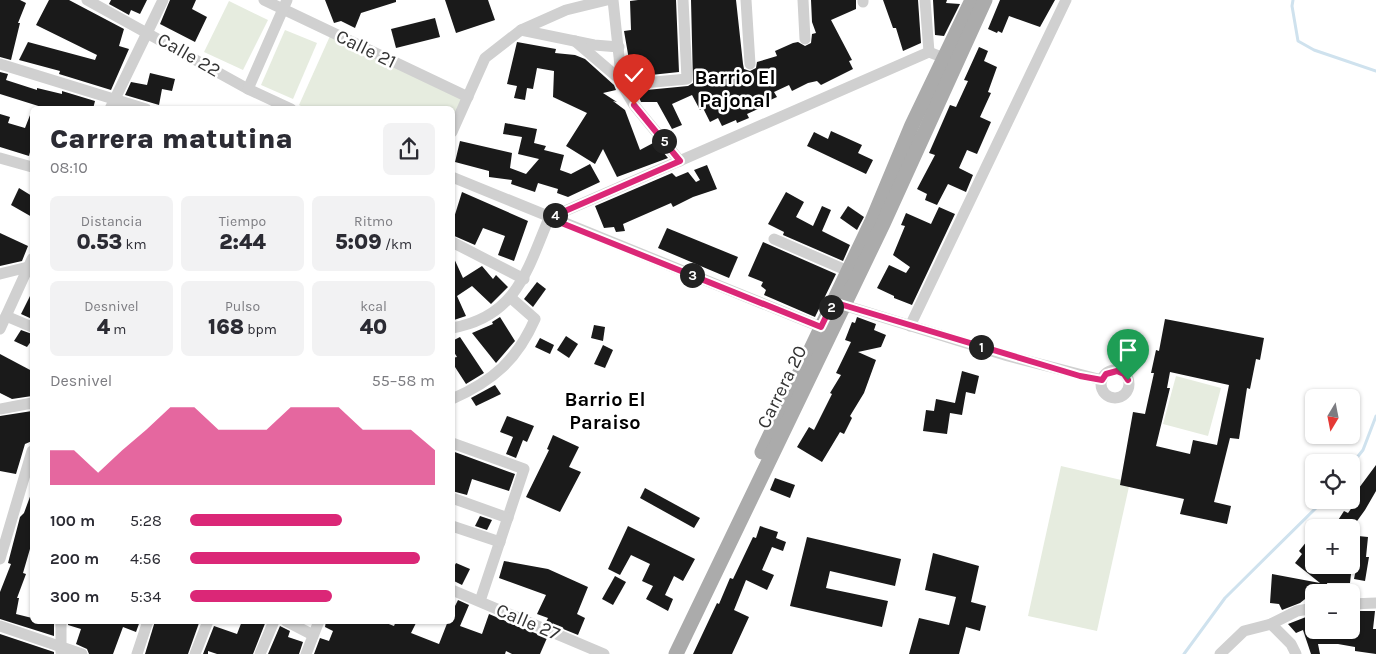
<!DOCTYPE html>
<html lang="es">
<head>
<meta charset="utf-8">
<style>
	body { margin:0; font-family:Karla,sans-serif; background:#f2f2f3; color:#2b2b33; height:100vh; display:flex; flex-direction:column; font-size:19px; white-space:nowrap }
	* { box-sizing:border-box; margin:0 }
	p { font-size:16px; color:#7c7c81 }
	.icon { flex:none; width:28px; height:28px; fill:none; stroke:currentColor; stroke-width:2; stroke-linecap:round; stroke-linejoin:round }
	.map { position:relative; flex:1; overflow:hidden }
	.panel { position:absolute; left:30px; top:106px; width:425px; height:518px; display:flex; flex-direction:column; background:#fff; border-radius:8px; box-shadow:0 1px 4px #0004 }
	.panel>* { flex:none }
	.needle { width:32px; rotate:190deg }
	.controls { position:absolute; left:1305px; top:389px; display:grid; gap:10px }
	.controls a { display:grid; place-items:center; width:55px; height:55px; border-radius:8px; background:#fff; box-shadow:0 1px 4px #0004; font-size:25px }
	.pin { position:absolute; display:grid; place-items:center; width:42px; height:42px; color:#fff; margin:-51px -21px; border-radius:50% 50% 50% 0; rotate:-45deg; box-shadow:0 0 5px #0007 }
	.pin .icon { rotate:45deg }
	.km { position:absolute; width:25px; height:25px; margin:-12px; border-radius:50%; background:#222; color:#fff; font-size:14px; line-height:25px; text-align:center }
	.round { display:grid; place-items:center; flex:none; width:52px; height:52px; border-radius:8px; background:#f2f2f3 }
	.head { display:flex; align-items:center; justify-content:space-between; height:85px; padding:0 20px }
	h1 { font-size:28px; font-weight:800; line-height:38px }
	.stats { display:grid; grid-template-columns:repeat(3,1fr); gap:8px; height:85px; padding:5px 20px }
	.stats div { display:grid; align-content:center; border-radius:8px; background:#f2f2f3; text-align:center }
	.stats b { font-size:21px; font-weight:800 }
	.stats small { font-size:14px; font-weight:400 }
	.stats p { font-size:14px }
	.chart { height:140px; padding:10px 20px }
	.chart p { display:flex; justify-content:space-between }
	.chart svg { width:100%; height:90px; margin-top:5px; fill:#db2777; opacity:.7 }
	ul { padding:0 20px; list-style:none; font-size:16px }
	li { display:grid; grid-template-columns:80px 60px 1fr; align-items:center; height:38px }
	li i { height:12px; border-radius:6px; background:#db2777 }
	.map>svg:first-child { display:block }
	.green { fill:#e6ecdf }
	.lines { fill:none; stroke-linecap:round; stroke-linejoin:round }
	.stream { stroke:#cfe2ee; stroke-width:3 }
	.building { fill:#1a1a1a; fill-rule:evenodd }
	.minor { stroke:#d0d0d0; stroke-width:11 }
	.major { stroke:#ababab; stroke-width:15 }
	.route-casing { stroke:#fff; stroke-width:10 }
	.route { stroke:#db2777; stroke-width:6 }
	.labels { text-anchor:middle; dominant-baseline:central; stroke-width:5; stroke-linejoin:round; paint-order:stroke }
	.street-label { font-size:19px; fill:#333; stroke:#fff }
	.neighbourhood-label { font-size:20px; font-weight:bold; fill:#000; stroke:#fff }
</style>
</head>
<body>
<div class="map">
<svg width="1376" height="654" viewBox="0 0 1376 654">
	<rect width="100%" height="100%" fill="#fff"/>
	<g class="green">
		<polygon points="229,1 268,20 243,70 204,52"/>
		<polygon points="285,30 317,43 293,99 261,85"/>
		<polygon points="330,36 463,97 453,118 452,109 307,109 299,105"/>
		<polygon points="1176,376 1221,388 1208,436 1163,424"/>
		<polygon points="1061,466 1130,482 1097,631 1028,616"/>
	</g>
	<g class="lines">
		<g class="stream">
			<polyline points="1293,0 1292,6 1298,41 1314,50 1376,71"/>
			<polyline points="1351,465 1363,450 1376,416"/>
			<polyline points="1184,654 1225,598 1324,500"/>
		</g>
	</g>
	<g class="building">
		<polygon points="0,0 20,0 26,3 18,23 20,23 11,60 0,57"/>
		<polygon points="49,0 69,0 124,29 119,46 129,49 111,90 59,74 60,71 19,60 28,42 95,60 97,55 36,25"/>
		<polygon points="111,0 147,0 140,14 131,10 129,15 109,4"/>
		<polygon points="170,0 196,0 192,9 207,17 195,42 160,24"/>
		<polygon points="325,0 396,0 396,2 361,13 355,28 341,21 334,23"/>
		<polygon points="445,0 488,0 495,20 456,33"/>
		<polygon points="638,0 676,0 679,72 632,77 624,31 631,30 630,1"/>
		<polygon points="691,0 736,0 743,64 744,69 750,71 756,68 757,62 777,56 775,51 793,43 798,42 805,46 811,43 812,34 816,33 812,22 811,0 856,0 856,9 831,20 852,60 849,61 853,69 821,85 817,81 808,83 792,91 789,85 774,92 777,97 766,102 767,105 747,114 749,118 737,123 736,120 722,126 718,118 710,122 703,108 700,110 692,95 672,104 682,125 672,129 657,102 641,102 636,91 688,86 693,83"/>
		<polygon points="883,0 918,0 921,43 903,51 896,28 893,28"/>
		<polygon points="933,0 947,0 946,3 960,4 944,36 935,35"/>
		<polygon points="1000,0 1055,0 1040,27 1009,16 1002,33 998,31 997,33 988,29"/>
		<polygon points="435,18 440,37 396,48 391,29"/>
		<polygon points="517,42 556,49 555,53 575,55 585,59 614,85 616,90 603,93 617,102 613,101 625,110 640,150 655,142 668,158 617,177 603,149 595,164 566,146 587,113 553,97 554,71 537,68 533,89 527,88 525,100 514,98 517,86 507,84"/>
		<polygon points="979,47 988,51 984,61 997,67 988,92 991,93 980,117 991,122 977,154 967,150 959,168 973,175 966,192 948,184 937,205 925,200 927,194 917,189 935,155 929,153 950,105 956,107 968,81 964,80"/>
		<polygon points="0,72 8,74 6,80 37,90 37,88 62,94 62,91 95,101 93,109 48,109 0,94"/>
		<polygon points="150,73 175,79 172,91 162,89 159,105 125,95 131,82 147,85"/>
		<polygon points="32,110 32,144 29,156 0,147 0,114 10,117 8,123 25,128"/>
		<polygon points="505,123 537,129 534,143 546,146 544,150 564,155 560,170 571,174 590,164 600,182 568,197 557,193 558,189 538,183 535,192 511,184 512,180 489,177 489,171 455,162 460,141 512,153 510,168 526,174 539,159 518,154 522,137 503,134"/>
		<polygon points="831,131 862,145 858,153 873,160 866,174 807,146 814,132 828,139"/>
		<polygon points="707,165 717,189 693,197 673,207 671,203 623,224 625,231 616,232 614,227 604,228 595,206 672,173 676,177 688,172 696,182 700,180 694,170"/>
		<polygon points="19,188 32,196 32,217 11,205"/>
		<polygon points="462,192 528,221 514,261 498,255 505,236 483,228 475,245 452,235 452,224"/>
		<polygon points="786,192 804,202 796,217 813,226 822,206 831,210 822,231 850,245 843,261 783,235 784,232 768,224"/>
		<polygon points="848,206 864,217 857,230 840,218"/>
		<polygon points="939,207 955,214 912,305 894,298 894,296 877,288 889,265 906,273 910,267 893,255 905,226 901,225 906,213 931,224"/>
		<polygon points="667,228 738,257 729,278 658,248"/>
		<polygon points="0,233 28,246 22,261 0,266"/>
		<polygon points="763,242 836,274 815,317 764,295 766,290 761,286 763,282 748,276"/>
		<polygon points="452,254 463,278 482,266 493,279 496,275 508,287 491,304 472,286 457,296 466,316 454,320"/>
		<polygon points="537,282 546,289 533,307 524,299"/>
		<polygon points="32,292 32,319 21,314"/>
		<polygon points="500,317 515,341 496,363 472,333 493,324 492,322"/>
		<polygon points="857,317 876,324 874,330 886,335 881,347 858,352 876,360 864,393 850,416 852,418 844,434 840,432 822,462 797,447 809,427 814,430 832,394 830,393 841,375 836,373 851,342 845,340 852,322 855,323"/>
		<path d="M1165,319L1264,338L1260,360L1256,359L1250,389L1247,388L1239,439L1230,438L1214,502L1231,506L1227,524L1180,514L1184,499L1120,485L1133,412L1145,414L1154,373H1151L1156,350L1159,351ZM1170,372L1229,385L1217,445L1193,440L1190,454L1156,446L1170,388H1167Z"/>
		<polygon points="594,325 605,327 603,341 591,338"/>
		<polygon points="21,330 32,334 32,340 27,347 14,341"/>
		<polygon points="566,336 578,344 569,358 557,350"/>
		<polygon points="460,337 484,373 466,384 455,367 452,368 452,358 457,357 452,349 452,341"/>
		<polygon points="540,338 554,345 550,354 535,347"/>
		<polygon points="603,345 613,350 605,368 594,364"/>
		<polygon points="0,354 32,371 32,396 12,399 0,393"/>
		<polygon points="962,371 979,376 975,394 966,392 962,415 950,413 947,434 923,431 926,410 934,411 936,399 955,403"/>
		<polygon points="495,385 501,394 476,406 471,398"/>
		<polygon points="32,411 32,441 25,444 16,474 0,471 0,416"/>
		<polygon points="507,416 534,426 527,442 523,440 516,458 506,454 513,437 500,432"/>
		<polygon points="553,435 579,447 569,467 581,472 560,512 526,497 549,450 547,449"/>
		<polygon points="452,451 515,474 509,491 472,479 467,495 452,491"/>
		<polygon points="1376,465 1376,491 1365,510 1352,528 1333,528 1344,511 1348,513 1358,499 1353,496"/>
		<polygon points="775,478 795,485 790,498 770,490"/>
		<polygon points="645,488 700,518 694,528 640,498"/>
		<polygon points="31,494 32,542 23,573 26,574 17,598 19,598 16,614 32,618 32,621 54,622 54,636 0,619 0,592 11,564 8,563 20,517 24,513"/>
		<polygon points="480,516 492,520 487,530 475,526"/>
		<polygon points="628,526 695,559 683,581 674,576 665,595 673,599 668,611 646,599 653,586 642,581 650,564 631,555 620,575 608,569"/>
		<polygon points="760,526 778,532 776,538 786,542 783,551 772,547 762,570 774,575 767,590 746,580 734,610 749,617 732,654 693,654 717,603 719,604 730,578 733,579 753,537 756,538"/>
		<polygon points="1358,536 1368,537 1366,557 1369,557 1365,581 1354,579 1359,553 1357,552"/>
		<polygon points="807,537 901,559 895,586 830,571 826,588 888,601 882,627 790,606"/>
		<polygon points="1307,541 1314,546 1314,565 1338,567 1336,573 1351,574 1350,583 1327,583 1329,592 1314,592 1300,603 1282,610 1279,604 1270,603 1272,574 1320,583 1295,563 1302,554 1299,551"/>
		<polygon points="933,553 979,566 971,602 986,606 980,631 966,627 959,654 909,654 919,618 949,625 956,597 925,590"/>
		<polygon points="504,561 548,569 588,587 577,614 585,618 578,635 546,622 548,618 537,614 546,595 499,578"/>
		<polygon points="456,563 470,569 462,585 452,580 452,570"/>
		<polygon points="615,576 626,582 613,605 602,599"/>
		<polygon points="458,600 469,605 460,626 482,634 489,614 547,638 540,654 512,654 506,651 505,654 314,654 320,638 329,641 333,631 325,627 326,621 381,621 394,626 396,621 417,621 411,633 439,644 448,621 452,621 452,612"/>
		<polygon points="1351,611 1375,611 1373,629 1376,629 1376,654 1355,651 1355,647 1338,644 1318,644 1320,654 1311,654 1303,630 1296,633 1288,624 1306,617 1309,623 1314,620 1314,633 1340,630 1340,633 1355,636 1358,619 1351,619"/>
		<polygon points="68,621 140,621 136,632 123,627 113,654 89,654 87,649 76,644 81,629 68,625"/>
		<polygon points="155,621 199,623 188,654 145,654"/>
		<polygon points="242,621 266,621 253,654 217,654 208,651 208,654 203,654 214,626 237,634"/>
		<polygon points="280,626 290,631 288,637 303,642 299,654 268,654"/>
		<polygon points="0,634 54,652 54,654 0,654"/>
	</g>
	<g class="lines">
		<g class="minor">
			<polyline points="87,0 248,89 291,109"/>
			<polyline points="264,0 468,97"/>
			<polyline points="613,0 622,85 634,105 680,161"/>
			<polyline points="746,0 750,64"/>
			<polyline points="803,0 805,39"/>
			<polyline points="863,0 863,2"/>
			<polyline points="925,0 929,52"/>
			<polyline points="521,30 594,45 619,47"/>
			<polyline points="575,41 623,82"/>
			<polyline points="0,64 146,109"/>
			<polyline points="622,85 687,79 683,0"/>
			<polyline points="248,89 287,0"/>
			<polyline points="110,109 163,0"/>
			<polyline points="452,132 485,58 521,30 566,10 607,0"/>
			<polyline points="0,158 32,167"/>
			<polyline points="452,177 828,330"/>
			<polyline points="774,239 848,271"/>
			<polyline points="452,242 524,279"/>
			<polyline points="0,274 28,267"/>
			<polyline points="837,303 1008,356 1102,380"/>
			<polyline points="6,316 32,327"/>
			<polyline points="910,326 1066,0"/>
			<path d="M452,328C516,317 527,271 549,218L929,52L944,58"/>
			<polyline points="0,329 32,259"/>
			<circle cx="1115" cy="384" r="14"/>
			<path d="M452,399C493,381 517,360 535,319L511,298"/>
			<polyline points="0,409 32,403"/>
			<polyline points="452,443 524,469 480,601"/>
			<polyline points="452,498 508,518"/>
			<polyline points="452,526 500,542"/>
			<polyline points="0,559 32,451"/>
			<polyline points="452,590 604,654"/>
			<polyline points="1351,604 1376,603"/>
			<polyline points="61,621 61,652"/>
			<polyline points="286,621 313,635"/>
			<polyline points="1271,624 1297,611 1314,608"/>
			<polyline points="0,626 82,654"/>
			<polyline points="137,654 148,621"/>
			<polyline points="195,654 208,621"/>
			<polyline points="260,654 274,621"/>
			<polyline points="306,654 319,621"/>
			<polyline points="1220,654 1244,631 1271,624 1291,644 1296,654"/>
		</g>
		<g class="major">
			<polyline points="762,452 872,221 912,125 972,0"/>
			<polyline points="676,654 883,224 985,0"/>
		</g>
	</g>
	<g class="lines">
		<defs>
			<polyline id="route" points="634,105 680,161 549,218 821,327 833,302 1080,376 1102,380 1106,374 1117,371 1124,374 1128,380"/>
		</defs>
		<use href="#route" class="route-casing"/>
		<use href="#route" class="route"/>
	</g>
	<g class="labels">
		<g class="street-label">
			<text transform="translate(366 49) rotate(26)">Calle 21</text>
			<text transform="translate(189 55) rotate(30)">Calle 22</text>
			<text transform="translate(782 387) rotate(-64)">Carrera 20</text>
			<text transform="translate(528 622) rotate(23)">Calle 27</text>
		</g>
		<g class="neighbourhood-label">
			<text x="735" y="77">Barrio El<tspan x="735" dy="23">Pajonal</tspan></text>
			<text x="605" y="399">Barrio El<tspan x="605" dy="23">Paraiso</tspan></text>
		</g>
	</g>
</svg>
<div class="controls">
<a><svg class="needle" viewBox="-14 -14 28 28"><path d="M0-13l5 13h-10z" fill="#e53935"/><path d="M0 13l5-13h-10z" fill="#7c7c81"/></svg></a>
<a><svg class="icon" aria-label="locate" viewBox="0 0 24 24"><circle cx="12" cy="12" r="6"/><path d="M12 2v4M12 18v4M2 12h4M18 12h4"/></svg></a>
<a>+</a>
<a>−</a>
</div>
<div class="pin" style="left:1128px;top:380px;background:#1e9e55"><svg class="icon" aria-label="arrive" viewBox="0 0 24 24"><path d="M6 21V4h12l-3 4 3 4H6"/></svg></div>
<div class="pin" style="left:634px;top:105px;background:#d93025"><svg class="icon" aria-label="check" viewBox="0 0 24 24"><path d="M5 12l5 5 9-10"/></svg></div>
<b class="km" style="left:981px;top:347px">1</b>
<b class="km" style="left:831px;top:307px">2</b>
<b class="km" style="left:692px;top:275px">3</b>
<b class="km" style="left:555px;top:215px">4</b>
<b class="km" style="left:664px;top:141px">5</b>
<section class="panel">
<div class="head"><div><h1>Carrera matutina</h1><p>08:10</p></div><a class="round"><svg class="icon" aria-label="share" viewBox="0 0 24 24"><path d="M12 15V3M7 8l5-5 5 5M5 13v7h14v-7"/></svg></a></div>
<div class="stats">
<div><p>Distancia</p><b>0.53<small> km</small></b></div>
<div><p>Tiempo</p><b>2:44</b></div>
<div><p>Ritmo</p><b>5:09<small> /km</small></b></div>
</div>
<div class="stats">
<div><p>Desnivel</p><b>4<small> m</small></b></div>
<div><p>Pulso</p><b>168<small> bpm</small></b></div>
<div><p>kcal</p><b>40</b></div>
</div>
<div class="chart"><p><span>Desnivel</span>55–58 m</p>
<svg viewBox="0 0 160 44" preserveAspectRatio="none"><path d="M0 44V27L10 27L20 38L30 27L40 17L50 6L60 6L70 17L80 17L90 17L100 6L110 6L120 6L130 17L140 17L150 17L160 27V44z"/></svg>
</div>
<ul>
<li><b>100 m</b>5:28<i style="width:62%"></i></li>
<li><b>200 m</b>4:56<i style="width:94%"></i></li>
<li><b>300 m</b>5:34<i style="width:58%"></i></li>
</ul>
</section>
</div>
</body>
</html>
